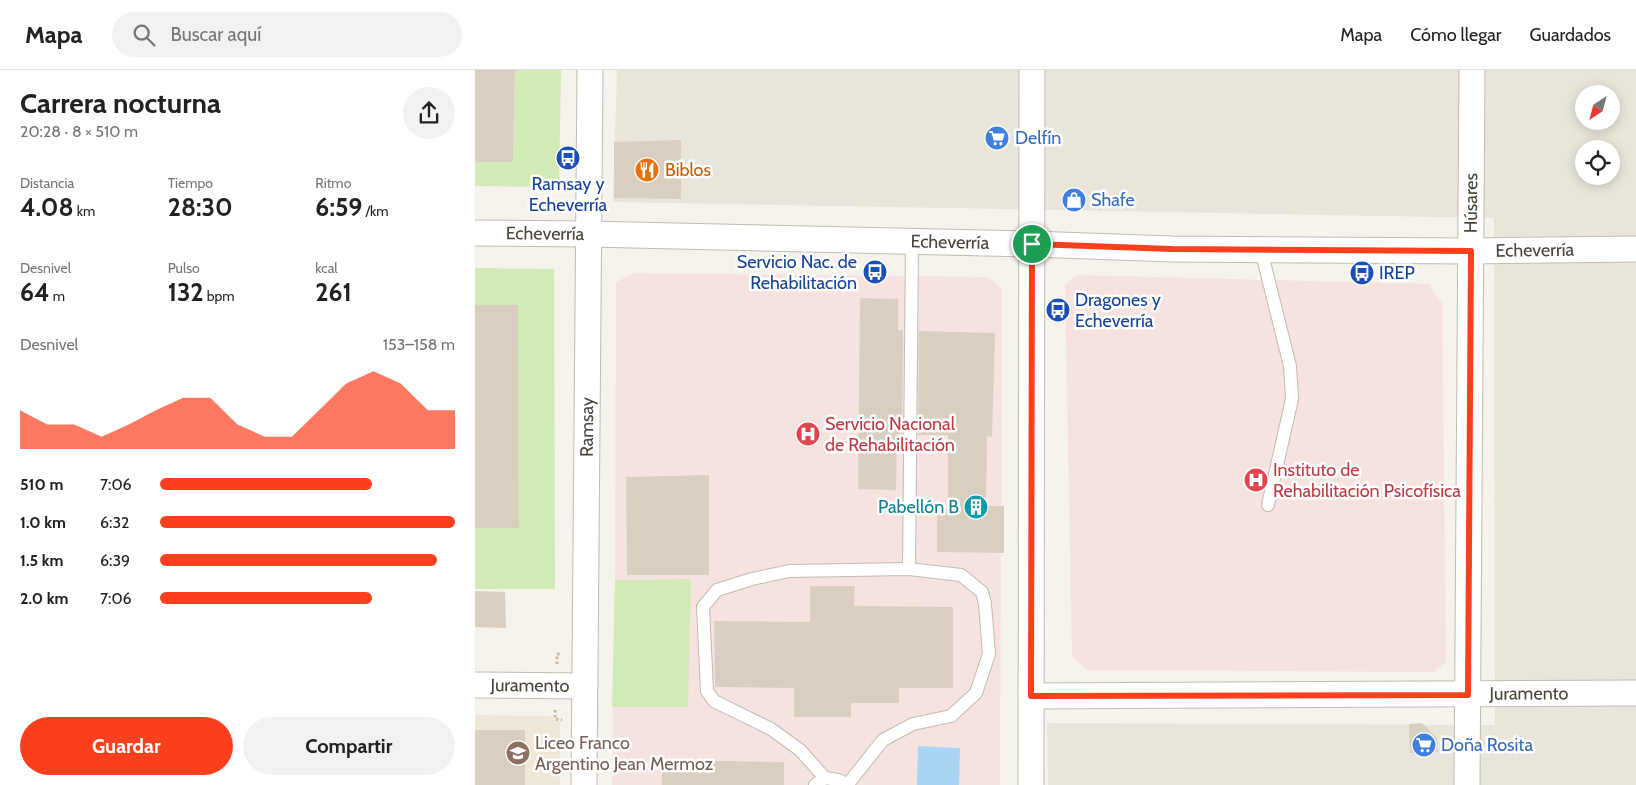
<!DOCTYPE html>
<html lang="es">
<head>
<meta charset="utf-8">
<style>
	body { margin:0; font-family:Cabin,sans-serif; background:#f2f2f2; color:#222; height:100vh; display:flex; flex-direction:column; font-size:19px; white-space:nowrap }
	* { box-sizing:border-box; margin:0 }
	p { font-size:16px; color:#767676 }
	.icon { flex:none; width:28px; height:28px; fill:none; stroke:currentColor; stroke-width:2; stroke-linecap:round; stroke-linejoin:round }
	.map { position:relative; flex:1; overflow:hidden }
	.details { display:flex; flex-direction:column; background:#fff; width:475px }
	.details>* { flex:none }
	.needle { width:32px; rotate:216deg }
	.tools { position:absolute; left:1100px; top:15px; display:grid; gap:10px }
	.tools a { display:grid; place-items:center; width:45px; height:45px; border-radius:50%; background:#fff; box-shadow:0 2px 12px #0003; font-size:25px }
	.pin { position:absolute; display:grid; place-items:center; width:42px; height:42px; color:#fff; margin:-21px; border:2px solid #fff; border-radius:50%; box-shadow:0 1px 5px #0007 }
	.round { display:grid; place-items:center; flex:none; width:52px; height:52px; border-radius:26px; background:#f2f2f2 }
	.overview { display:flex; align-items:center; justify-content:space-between; height:85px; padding:0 20px }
	h1 { font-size:28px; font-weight:700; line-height:38px }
	.metrics { display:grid; grid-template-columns:repeat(3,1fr); gap:8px; height:85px; padding:5px 20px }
	.metrics div { display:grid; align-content:center }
	.metrics b { font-size:25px; font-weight:700 }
	.metrics small { font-size:14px; font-weight:400 }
	.metrics p { font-size:14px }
	.chart { height:140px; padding:10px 20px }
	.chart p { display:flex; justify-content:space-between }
	.chart svg { width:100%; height:90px; margin-top:5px; fill:#fc3f1d; opacity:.7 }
	.cta { display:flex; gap:10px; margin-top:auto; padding:10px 20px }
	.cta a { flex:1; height:58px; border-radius:30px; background:#fc3f1d; color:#fff; font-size:20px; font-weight:700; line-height:58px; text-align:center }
	.cta a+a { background:#f2f2f2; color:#222 }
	ul { padding:0 20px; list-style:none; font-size:16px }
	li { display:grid; grid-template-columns:80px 60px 1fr; align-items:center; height:38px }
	li i { height:12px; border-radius:6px; background:#fc3f1d }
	header { display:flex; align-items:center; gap:30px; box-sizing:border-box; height:70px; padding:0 25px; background:#fff; border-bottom:1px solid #e0e0e0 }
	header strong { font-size:24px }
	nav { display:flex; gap:28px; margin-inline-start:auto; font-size:18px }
	.search { width:350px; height:45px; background:#f2f2f2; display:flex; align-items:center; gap:12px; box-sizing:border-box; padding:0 18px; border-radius:28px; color:#767676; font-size:19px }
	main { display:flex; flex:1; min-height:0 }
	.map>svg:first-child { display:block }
	.residential { fill:#eae5da; fill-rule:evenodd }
	.education { fill:#efe8d6 }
	.medical { fill:#f6e3e0 }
	.green { fill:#d2eab5 }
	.water { fill:#a9d4f2 }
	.building { fill:#d8cfc1 }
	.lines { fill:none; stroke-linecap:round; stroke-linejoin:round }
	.service-casing { stroke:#c2bbae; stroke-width:14 }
	.minor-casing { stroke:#c2bbae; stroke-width:27 }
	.path { stroke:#c4b79f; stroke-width:3; stroke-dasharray:2.5 2.5; stroke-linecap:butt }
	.service { stroke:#fff; stroke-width:12 }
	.minor { stroke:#fff; stroke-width:25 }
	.route-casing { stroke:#fff; stroke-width:10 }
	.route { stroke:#fc3f1d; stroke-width:6 }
	.labels { text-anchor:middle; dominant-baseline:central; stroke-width:5; stroke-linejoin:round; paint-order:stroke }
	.shop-label { font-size:18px; fill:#366cbe; stroke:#fff; text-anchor:start }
	.food-label { font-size:18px; fill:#c56008; stroke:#fff; text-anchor:start }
	.transit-label { font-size:18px; fill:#164399; stroke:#fff; text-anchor:start }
	.street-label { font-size:18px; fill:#4b4439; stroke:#fff }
	.health-label { font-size:18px; fill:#be3a42; stroke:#fff; text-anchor:start }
	.culture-label { font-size:18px; fill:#0d838f; stroke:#fff; text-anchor:end }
	.education-label { font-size:18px; fill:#785e54; stroke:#fff; text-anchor:start }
</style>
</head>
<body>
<header>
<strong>Mapa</strong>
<div class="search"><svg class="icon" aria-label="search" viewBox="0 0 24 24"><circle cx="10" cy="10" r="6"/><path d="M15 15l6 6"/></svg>Buscar aquí</div>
<nav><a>Mapa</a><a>Cómo llegar</a><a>Guardados</a></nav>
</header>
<main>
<section class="details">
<div class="overview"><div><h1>Carrera nocturna</h1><p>20:28 · 8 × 510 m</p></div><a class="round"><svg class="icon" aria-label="share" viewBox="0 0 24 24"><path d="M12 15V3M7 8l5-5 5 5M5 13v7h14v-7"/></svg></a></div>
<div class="metrics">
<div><p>Distancia</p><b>4.08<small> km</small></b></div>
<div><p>Tiempo</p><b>28:30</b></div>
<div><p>Ritmo</p><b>6:59<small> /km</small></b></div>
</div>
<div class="metrics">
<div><p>Desnivel</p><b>64<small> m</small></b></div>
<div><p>Pulso</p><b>132<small> bpm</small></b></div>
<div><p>kcal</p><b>261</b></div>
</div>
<div class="chart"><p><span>Desnivel</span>153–158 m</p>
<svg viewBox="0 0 160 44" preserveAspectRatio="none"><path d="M0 44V25L10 32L20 32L30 38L40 32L50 25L60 19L70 19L80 32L90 38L100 38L110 25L120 12L130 6L140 12L150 25L160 25V44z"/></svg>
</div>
<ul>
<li><b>510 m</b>7:06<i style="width:72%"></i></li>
<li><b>1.0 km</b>6:32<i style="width:100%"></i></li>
<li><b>1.5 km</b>6:39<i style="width:94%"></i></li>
<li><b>2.0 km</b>7:06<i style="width:72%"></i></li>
</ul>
<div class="cta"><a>Guardar</a><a>Compartir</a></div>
</section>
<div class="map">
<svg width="1161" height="715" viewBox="0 0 1161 715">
	<rect width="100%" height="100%" fill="#f6f3ec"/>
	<path class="residential" d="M142,0H1161V715H573L572,653L1020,655L1019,148L138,132ZM1109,24H1136V51H1109ZM1109,79H1136V106H1109Z"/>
	<polygon class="education" points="0,645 74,646 85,652 85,715 0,715"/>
	<g class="medical">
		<polygon points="159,203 513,207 527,219 525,715 137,715 140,510 141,212"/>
		<polygon points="602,205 954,214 966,233 967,228 971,592 959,602 612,600 597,586 590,215"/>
	</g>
	<g class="green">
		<polygon points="40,0 86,0 84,117 0,116 0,92 38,92"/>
		<polygon points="0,198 79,199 80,519 0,519 0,458 44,458 43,235 0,235"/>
		<polygon points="216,509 213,637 137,637 140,510"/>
	</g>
	<polygon class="water" points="443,676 485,678 484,715 442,715"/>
	<g class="building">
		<polygon points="0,0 40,0 38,92 0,92"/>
		<polygon points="206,70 206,129 139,128 139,72"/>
		<polygon points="385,228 423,229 423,260 428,260 427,364 422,364 421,420 383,419"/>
		<polygon points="0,235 43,235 44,458 0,458"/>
		<polygon points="444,261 520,263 517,367 512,366 511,436 529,436 529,483 462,482 462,438 473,439 473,365 443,365"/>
		<polygon points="234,405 234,505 152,505 151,407"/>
		<polygon points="335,516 380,516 379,536 478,537 478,618 424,618 424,633 376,633 376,647 319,647 319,618 240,617 239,551 335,552"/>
		<polygon points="0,521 30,522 31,558 0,557"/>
		<polygon points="947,653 962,668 963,682 935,683 934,654"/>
		<rect x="0" y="660" width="50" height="55"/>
		<polygon points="187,690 309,692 309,715 187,715"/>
	</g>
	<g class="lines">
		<defs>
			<g id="service">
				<polyline points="786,180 815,296 817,329 793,435"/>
				<polyline points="434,499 437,171"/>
				<polyline points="350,708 325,680 296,659 239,631 232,621 228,537 242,520 277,509 314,501 434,499 486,505 507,522 510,534 514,584 501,623 476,646 438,654 408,670 373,714"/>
				<polyline points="340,715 350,708 363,710 374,715"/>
			</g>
			<g id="minor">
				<path id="s1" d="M0,163L113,164L557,174L697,179L996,181L1161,179"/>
				<path id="s2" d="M0,615L110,616"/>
				<path id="s3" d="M556,626L1161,623"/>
				<path id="s4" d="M109,715L115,0"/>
				<polyline points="556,715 557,0"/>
				<path id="s5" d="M992,715L997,0"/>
			</g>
		</defs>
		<use href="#service" class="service-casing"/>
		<use href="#minor" class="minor-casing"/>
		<g class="path">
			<polyline points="82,594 82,584 87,584"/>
			<polyline points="80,640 80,649 87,650"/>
		</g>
		<use href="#service" class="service"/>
		<use href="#minor" class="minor"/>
	</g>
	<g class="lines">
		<defs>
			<polygon id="route" points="557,174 697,179 996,181 993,625 556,626"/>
		</defs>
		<use href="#route" class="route-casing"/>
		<use href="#route" class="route"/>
	</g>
	<defs>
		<symbol id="supermarket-disc" viewBox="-11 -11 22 22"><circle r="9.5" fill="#3f7fe0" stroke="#fff"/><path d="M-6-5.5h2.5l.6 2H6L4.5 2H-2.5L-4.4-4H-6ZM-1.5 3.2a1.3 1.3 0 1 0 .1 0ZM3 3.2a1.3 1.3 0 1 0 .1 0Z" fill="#fff"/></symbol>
		<symbol id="bus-disc" viewBox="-11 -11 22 22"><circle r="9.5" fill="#1a4fb4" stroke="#fff"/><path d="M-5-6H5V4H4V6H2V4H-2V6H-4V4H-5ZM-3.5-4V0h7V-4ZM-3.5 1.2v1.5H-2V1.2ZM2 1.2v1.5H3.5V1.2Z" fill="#fff"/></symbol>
		<symbol id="restaurant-disc" viewBox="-11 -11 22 22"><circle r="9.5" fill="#e8710a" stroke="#fff"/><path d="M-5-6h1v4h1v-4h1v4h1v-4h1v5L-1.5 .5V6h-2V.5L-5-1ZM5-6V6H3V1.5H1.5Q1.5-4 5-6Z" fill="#fff"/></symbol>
		<symbol id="shop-disc" viewBox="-11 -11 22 22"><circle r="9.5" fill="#3f7fe0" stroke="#fff"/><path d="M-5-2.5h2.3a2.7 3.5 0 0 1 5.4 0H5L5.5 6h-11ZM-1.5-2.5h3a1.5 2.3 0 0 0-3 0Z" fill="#fff"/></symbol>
		<symbol id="hospital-disc" viewBox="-11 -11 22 22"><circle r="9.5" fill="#e0444e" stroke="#fff"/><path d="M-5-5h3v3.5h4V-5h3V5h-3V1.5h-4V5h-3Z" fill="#fff"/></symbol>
		<symbol id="building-disc" viewBox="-11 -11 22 22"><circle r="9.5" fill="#0f9aa8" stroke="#fff"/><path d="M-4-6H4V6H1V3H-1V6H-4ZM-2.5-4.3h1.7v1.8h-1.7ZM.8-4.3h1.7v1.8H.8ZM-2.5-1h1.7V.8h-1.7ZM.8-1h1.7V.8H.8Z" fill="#fff"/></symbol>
		<symbol id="school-disc" viewBox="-11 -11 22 22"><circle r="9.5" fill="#8d6e63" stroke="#fff"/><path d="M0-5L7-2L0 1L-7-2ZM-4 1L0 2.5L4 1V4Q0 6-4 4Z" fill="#fff"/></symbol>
	</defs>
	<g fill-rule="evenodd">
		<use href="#supermarket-disc" x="508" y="54" width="28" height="28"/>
		<use href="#bus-disc" x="79" y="74" width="28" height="28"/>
		<use href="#restaurant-disc" x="158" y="86" width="28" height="28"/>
		<use href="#shop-disc" x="585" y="116" width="28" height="28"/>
		<use href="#bus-disc" x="386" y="188" width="28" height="28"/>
		<use href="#bus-disc" x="873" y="189" width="28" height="28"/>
		<use href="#bus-disc" x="569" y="226" width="28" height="28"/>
		<use href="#hospital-disc" x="319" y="350" width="28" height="28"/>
		<use href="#hospital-disc" x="767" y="396" width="28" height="28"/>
		<use href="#building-disc" x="487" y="423" width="28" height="28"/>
		<use href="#supermarket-disc" x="935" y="661" width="28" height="28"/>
		<use href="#school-disc" x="29" y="669" width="28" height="28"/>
	</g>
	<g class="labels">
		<g class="shop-label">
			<text x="540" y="68">Delfín</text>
			<text x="616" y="130">Shafe</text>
			<text x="966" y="675">Doña Rosita</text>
		</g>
		<g class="food-label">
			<text x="190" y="100">Biblos</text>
		</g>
		<g class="transit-label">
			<text x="93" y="114" text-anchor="middle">Ramsay y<tspan x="93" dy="21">Echeverría</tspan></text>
			<text x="382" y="192" text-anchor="end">Servicio Nac. de<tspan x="382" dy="21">Rehabilitación</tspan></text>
			<text x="904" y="203">IREP</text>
			<text x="600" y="230">Dragones y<tspan x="600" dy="21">Echeverría</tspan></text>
		</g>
		<g class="street-label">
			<text stroke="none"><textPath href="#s5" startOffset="582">Húsares</textPath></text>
			<text stroke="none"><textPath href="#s1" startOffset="70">Echeverría</textPath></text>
			<text stroke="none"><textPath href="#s1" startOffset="475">Echeverría</textPath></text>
			<text stroke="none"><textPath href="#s1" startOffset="1060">Echeverría</textPath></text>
			<text stroke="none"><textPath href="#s4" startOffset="358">Ramsay</textPath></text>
			<text stroke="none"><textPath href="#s2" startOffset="55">Juramento</textPath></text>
			<text stroke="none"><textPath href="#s3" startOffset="498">Juramento</textPath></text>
		</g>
		<g class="health-label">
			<text x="350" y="354">Servicio Nacional<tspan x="350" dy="21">de Rehabilitación</tspan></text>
			<text x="798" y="400">Instituto de<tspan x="798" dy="21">Rehabilitación Psicofísica</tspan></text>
		</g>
		<g class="culture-label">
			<text x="484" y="437">Pabellón B</text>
		</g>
		<g class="education-label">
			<text x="60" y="673">Liceo Franco<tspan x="60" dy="21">Argentino Jean Mermoz</tspan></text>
		</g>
	</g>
</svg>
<div class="tools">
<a><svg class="needle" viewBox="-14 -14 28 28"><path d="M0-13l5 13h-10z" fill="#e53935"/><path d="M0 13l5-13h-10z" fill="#767676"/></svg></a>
<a><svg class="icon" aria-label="locate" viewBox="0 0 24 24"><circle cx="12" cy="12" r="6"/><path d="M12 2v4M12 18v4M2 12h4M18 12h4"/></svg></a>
</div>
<div class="pin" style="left:557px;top:174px;background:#1e9e55"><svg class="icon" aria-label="arrive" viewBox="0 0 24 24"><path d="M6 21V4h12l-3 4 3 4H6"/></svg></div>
</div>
</main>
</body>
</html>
